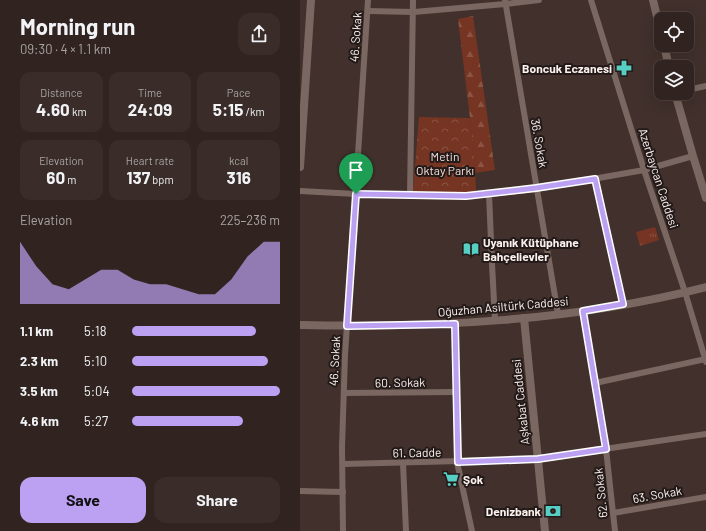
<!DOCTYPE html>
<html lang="en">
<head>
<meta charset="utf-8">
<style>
	body { margin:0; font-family:Barlow,sans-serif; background:#392c29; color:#f1f3f6; height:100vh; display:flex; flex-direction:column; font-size:15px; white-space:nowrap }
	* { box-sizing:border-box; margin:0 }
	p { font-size:13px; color:#a8a4a5 }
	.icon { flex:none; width:22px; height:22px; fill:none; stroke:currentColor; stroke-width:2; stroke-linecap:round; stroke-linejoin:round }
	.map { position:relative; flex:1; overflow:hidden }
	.panel { display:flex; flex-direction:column; background:#312420; width:300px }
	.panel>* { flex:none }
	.tools { position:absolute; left:354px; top:12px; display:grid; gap:8px }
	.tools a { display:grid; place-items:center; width:40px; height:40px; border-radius:8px; background:#312420; box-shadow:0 4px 16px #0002,0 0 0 1px #4c413e; font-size:20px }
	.pin { position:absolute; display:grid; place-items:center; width:34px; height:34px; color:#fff; margin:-41px -17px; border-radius:50% 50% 50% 0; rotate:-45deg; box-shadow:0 0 4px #0007 }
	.pin .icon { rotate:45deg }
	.round { display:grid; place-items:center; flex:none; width:42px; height:42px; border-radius:12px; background:#392c29 }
	.head { display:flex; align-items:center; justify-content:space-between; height:68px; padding:0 20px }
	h1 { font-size:22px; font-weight:700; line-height:30px }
	.stats { display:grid; grid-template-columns:repeat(3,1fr); gap:6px; height:68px; padding:4px 20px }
	.stats div { display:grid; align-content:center; border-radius:10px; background:#392c29; text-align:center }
	.stats b { font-size:17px; font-weight:700 }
	.stats small { font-size:11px; font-weight:400 }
	.stats p { font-size:11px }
	.chart { height:112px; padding:8px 20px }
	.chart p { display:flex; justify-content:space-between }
	.chart svg { width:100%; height:72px; margin-top:4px; fill:#bca0f2; opacity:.7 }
	.cta { display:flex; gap:8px; margin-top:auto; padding:8px 20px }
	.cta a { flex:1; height:46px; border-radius:12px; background:#bca0f2; color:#111; font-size:16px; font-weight:700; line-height:46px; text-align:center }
	.cta a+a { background:#392c29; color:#f1f3f6 }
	ul { padding:0 20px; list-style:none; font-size:13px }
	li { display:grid; grid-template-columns:64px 48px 1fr; align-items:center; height:30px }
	li i { height:10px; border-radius:5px; background:#bca0f2 }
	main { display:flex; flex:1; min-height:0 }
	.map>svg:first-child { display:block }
	.grass { fill:url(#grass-tufts) }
	.forest { fill:url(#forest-firs) }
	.park { fill:url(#park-crowns) }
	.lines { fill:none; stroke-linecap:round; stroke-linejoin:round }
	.street { stroke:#7a6761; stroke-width:6 }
	.secondary { stroke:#7a6761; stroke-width:8 }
	.route-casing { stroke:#fff; stroke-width:8 }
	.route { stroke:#bca0f2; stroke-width:5 }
	.labels { text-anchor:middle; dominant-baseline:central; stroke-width:4; stroke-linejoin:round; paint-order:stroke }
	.street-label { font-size:12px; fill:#fdf1ee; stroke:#221a18 }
	.poi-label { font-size:12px; font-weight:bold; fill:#fdf1ee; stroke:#221a18; text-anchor:end }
	.park-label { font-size:12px; fill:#f6ded7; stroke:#221a18 }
</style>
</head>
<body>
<main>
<section class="panel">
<div class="head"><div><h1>Morning run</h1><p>09:30 · 4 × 1.1 km</p></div><a class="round"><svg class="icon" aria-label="share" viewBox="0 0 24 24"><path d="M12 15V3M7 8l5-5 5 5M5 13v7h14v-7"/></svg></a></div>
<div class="stats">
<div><p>Distance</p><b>4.60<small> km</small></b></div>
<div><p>Time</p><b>24:09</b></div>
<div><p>Pace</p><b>5:15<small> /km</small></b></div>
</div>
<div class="stats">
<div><p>Elevation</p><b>60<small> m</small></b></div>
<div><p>Heart rate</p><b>137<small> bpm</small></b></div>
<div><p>kcal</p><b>316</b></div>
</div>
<div class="chart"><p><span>Elevation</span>225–236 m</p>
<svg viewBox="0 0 160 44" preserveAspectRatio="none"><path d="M0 44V6L10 21L20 32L30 35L40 29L50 23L60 23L70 29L80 32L90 32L100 35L110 38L120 38L130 29L140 15L150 6L160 6V44z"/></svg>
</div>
<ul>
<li><b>1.1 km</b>5:18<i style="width:84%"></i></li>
<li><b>2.3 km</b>5:10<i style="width:92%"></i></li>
<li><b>3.5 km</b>5:04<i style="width:100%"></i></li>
<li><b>4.6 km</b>5:27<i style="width:75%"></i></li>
</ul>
<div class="cta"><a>Save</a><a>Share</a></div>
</section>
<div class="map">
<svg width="406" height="531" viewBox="0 0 406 531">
	<defs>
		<pattern id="grass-tufts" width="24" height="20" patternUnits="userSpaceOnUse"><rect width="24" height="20" fill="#753522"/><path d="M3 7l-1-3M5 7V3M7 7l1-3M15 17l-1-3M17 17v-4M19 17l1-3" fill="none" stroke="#8a5342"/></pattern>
		<pattern id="forest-firs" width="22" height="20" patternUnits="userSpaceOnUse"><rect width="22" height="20" fill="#753522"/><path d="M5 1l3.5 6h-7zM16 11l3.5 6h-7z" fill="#8a5342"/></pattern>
		<pattern id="park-crowns" width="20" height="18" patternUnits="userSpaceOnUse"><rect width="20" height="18" fill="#753522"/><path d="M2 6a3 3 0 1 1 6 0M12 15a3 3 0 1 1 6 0" fill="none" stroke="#8a5342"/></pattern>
	</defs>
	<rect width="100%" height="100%" fill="#41302b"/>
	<polygon class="grass" points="355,227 359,240 340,246 336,232"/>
	<polygon class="forest" points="173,16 195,170 175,173 170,118 158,19"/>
	<polygon class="park" points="119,117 170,118 175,165 176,192 158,193 113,191"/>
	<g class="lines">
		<g class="street">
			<polyline points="205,0 258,314"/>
			<polyline points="291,0 344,170 385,292 406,362"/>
			<polyline points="68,11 114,12 205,4 239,0"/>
			<polyline points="387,90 406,86"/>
			<polyline points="295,179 323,305"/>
			<polyline points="0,191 56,194 166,196 189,194 236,189 344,170 393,156"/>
			<polyline points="189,194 192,264 195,320"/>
			<polyline points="110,195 113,0"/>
			<polyline points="283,311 306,449 315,531"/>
			<polyline points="155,324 157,462 172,531"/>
			<polyline points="295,383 406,359"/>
			<polyline points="44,393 156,392"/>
			<polyline points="103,463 106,531"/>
			<polyline points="43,464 237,459 406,434"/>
			<polyline points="0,491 43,492"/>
			<polyline points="313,513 406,497"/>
			<polyline points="43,531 42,447 45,355 68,0"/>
		</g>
		<g class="secondary">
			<polyline points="353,0 361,33"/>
			<polyline points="364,45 369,67"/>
			<polyline points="375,93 393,156 406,198"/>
			<polyline points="0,167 11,0"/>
			<polyline points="224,318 245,531"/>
			<path d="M0,325C136,328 274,321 406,287"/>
		</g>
	</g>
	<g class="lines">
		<defs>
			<polygon id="route" points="295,179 323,304 283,311 306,449 238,459 158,462 155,324 47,326 56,194 166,196 236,188"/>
		</defs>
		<use href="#route" class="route-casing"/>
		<use href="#route" class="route"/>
	</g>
	<defs>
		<symbol id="pharmacy-bare" viewBox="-9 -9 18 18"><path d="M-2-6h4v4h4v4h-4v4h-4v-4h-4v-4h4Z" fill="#56cec4" stroke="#221a18" stroke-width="2.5" paint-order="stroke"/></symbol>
		<symbol id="library-bare" viewBox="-9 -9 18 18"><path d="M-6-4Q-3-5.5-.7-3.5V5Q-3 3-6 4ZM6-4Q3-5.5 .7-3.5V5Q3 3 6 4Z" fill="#56cec4" stroke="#221a18" stroke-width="2.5" paint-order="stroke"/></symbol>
		<symbol id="supermarket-bare" viewBox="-9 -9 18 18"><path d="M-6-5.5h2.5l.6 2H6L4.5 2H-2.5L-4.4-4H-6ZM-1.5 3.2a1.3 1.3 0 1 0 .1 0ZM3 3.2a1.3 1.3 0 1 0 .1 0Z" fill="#56cec4" stroke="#221a18" stroke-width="2.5" paint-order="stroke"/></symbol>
		<symbol id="bank-bare" viewBox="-9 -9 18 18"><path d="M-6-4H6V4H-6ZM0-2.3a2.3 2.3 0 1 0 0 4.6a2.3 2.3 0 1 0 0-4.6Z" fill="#56cec4" stroke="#221a18" stroke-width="2.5" paint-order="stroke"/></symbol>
	</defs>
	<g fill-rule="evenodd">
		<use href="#pharmacy-bare" x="313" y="57" width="22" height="22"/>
		<use href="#library-bare" x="160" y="238" width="22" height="22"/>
		<use href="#supermarket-bare" x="140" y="468" width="22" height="22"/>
		<use href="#bank-bare" x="242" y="500" width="22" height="22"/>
	</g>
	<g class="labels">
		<g class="street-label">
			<text transform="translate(55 37) rotate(-86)">46. Sokak</text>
			<text transform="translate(240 143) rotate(80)">36. Sokak</text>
			<text transform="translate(359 178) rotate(72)">Azerbaycan Caddesi</text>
			<text transform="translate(203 306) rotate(-5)">Oğuzhan Asiltürk Caddesi</text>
			<text transform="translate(34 361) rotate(-87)">46. Sokak</text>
			<text transform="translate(100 382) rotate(-1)">60. Sokak</text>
			<text transform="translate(220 402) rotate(-96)">Aşkabat Caddesi</text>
			<text transform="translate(117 452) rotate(-1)">61. Cadde</text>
			<text transform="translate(300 493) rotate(-96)">62. Sokak</text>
			<text transform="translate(357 494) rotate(-10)">63. Sokak</text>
		</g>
		<g class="poi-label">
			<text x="312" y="68">Boncuk Eczanesi</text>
			<text x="183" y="242" text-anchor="start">Uyanık Kütüphane<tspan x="183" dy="14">Bahçelievler</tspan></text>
			<text x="163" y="479" text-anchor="start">Şok</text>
			<text x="241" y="511">Denizbank</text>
		</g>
		<g class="park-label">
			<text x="145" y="156">Metin<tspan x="145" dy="14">Oktay Parkı</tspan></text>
		</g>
	</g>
</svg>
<div class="tools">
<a><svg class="icon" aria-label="locate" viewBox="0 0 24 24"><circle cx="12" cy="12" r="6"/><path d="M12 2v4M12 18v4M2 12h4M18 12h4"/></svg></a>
<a><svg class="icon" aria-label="layers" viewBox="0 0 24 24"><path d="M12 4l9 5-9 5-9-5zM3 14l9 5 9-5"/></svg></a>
</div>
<div class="pin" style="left:56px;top:194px;background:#1e9e55"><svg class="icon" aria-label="arrive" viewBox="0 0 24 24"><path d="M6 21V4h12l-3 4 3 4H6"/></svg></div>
</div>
</main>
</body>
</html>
